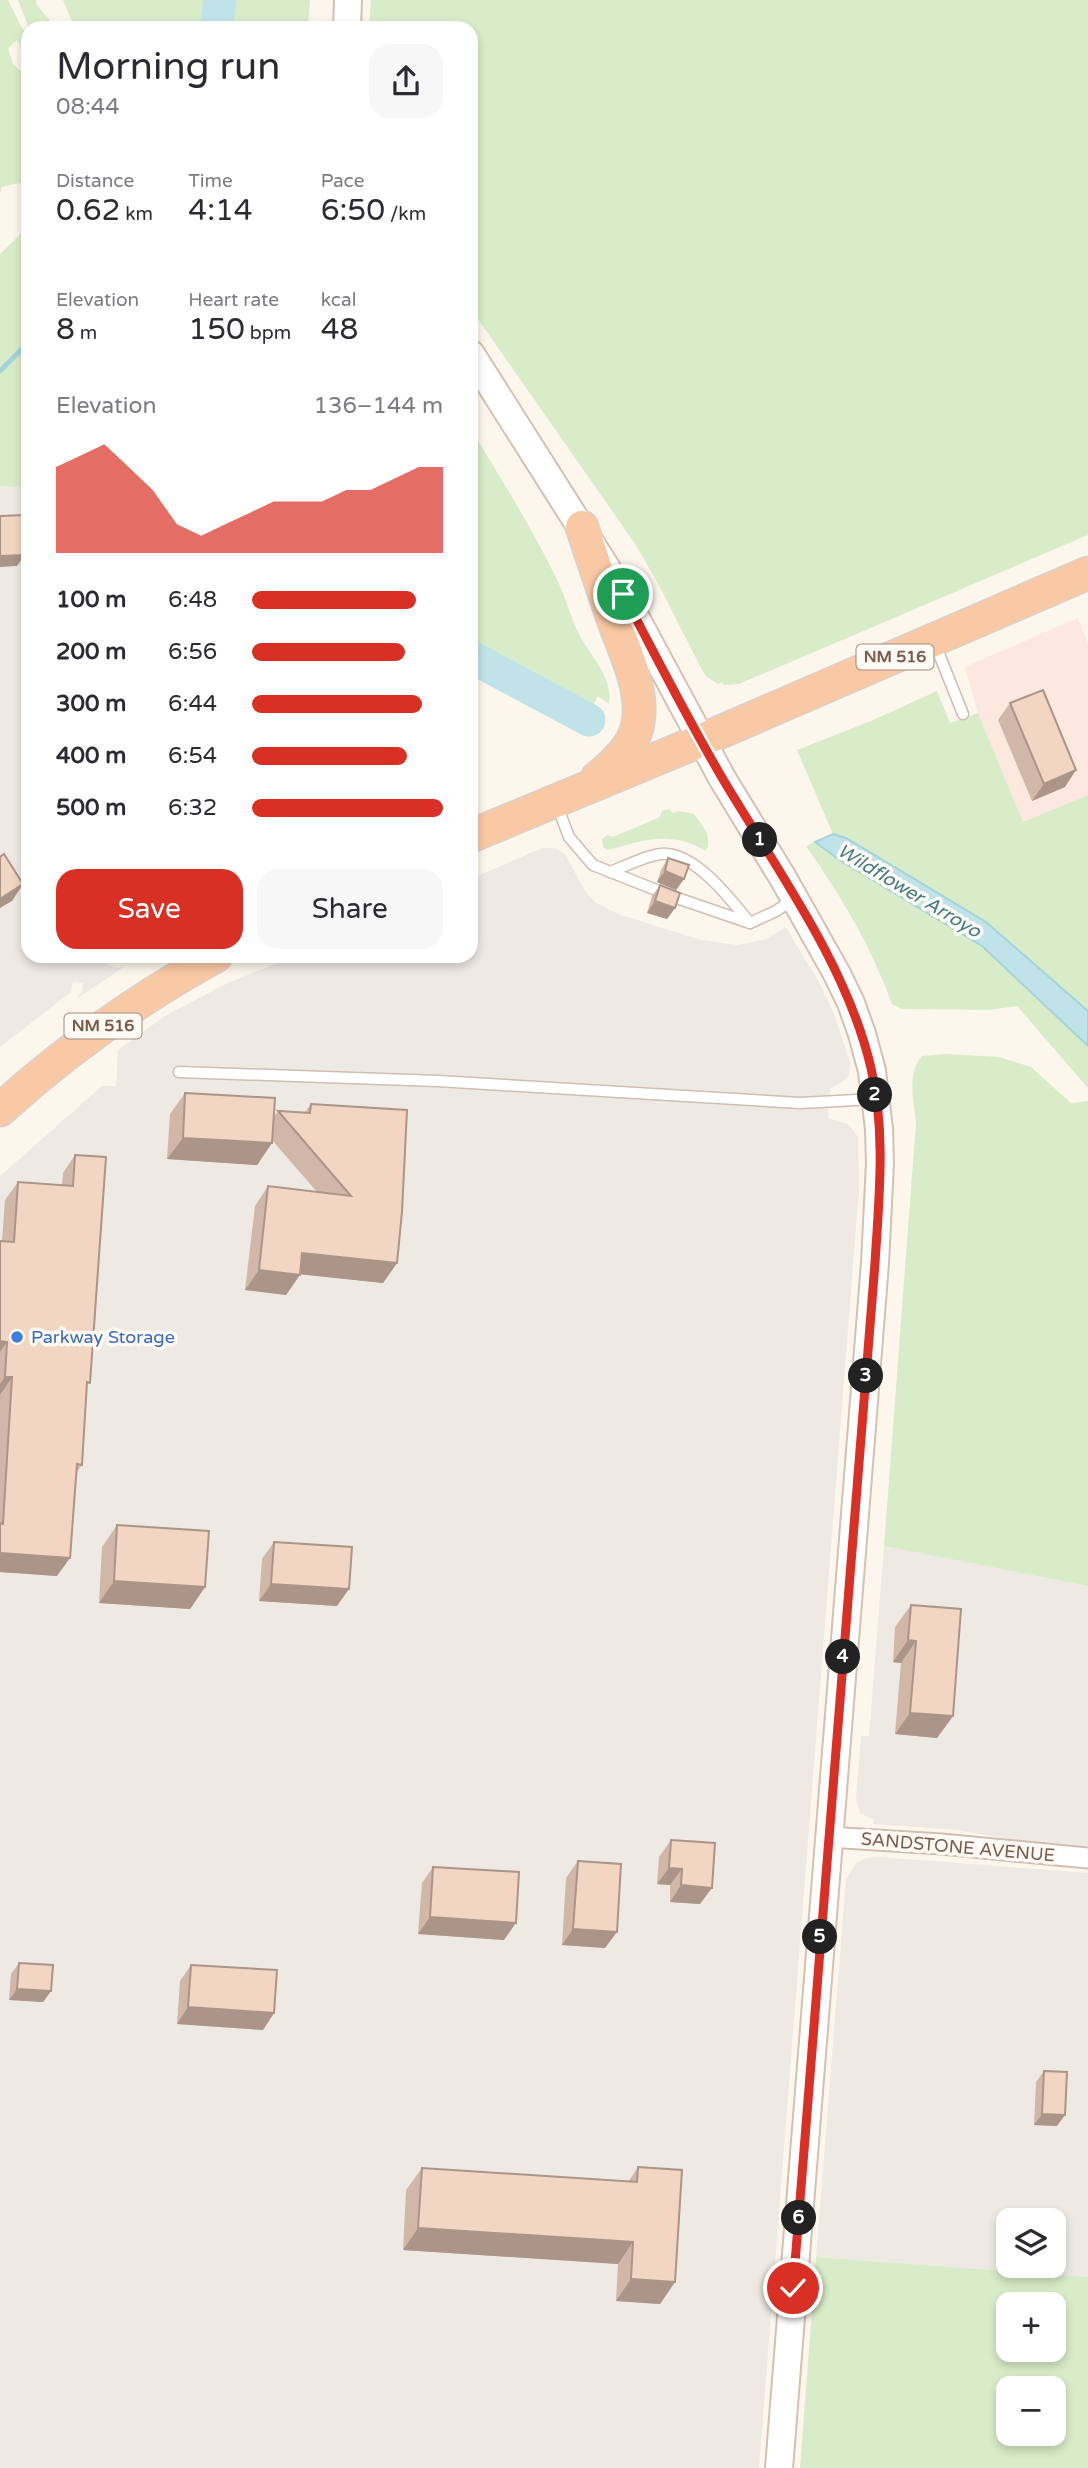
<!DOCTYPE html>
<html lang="en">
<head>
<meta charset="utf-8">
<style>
	body { margin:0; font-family:"Varela Round",sans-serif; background:#f7f7f7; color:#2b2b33; height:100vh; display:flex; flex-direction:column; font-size:26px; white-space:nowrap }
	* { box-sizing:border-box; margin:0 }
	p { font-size:23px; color:#7c7c81 }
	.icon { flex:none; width:38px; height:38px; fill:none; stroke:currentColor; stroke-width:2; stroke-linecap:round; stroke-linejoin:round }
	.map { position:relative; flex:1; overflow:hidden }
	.details { position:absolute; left:21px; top:21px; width:457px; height:942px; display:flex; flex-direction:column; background:#fff; border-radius:21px; box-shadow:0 4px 10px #0003 }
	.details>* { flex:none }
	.buttons { position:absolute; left:996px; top:2208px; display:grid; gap:14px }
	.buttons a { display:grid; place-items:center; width:70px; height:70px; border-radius:14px; background:#fff; box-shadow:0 4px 10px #0003; font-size:35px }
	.pin { position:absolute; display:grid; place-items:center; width:60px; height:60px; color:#fff; margin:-30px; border:4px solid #fff; border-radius:50%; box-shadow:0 2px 7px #0007 }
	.km { position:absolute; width:35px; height:35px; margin:-18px; border-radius:50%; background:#222; color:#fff; font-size:19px; line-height:35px; text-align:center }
	.round { display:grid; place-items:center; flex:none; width:74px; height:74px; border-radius:21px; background:#f7f7f7 }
	.overview { display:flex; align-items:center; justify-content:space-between; height:119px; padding:0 35px }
	h1 { font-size:38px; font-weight:600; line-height:52px }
	.figures { display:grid; grid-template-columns:repeat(3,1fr); gap:10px; height:119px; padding:7px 35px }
	.figures div { display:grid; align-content:center }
	.figures b { font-size:30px; font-weight:600 }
	.figures small { font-size:19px; font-weight:400 }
	.figures p { font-size:19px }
	.chart { height:196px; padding:14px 35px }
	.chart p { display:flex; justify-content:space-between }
	.chart svg { width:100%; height:126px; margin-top:7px; fill:#d93025; opacity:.7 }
	.cta { display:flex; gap:14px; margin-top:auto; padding:14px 35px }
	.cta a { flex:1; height:80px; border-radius:21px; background:#d93025; color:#fff; font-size:28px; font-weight:600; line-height:80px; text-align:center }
	.cta a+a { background:#f7f7f7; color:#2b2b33 }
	ul { padding:0 35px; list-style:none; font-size:23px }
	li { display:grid; grid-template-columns:112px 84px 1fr; align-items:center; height:52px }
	li i { height:18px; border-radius:9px; background:#d93025 }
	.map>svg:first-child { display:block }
	.commercial { fill:#fde8e0 }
	.industrial { fill:#efe9e4; fill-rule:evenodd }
	.green { fill:#d8ecc9; fill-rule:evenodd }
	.sand { fill:#fcefc7 }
	.water { fill:#bfe3e8; stroke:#a5d3da; stroke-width:2 }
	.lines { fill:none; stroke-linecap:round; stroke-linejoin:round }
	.stream { stroke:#a5d3da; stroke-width:5 }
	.river { stroke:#bfe3e8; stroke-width:33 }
	.service-casing { stroke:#d1beb0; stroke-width:13 }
	.minor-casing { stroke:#d1beb0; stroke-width:23 }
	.secondary-casing { stroke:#d6c0b0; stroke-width:30 }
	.trunk-casing { stroke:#dad1cd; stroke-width:35 }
	.service { stroke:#fff; stroke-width:10 }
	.minor { stroke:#fff; stroke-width:19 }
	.secondary { stroke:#fff; stroke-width:26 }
	.trunk { stroke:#f9c8a4; stroke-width:32 }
	.wall { fill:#d1b7a8 }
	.shaded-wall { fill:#aa9588 }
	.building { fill:#f3d5c3; stroke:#aa9588; stroke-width:2 }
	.route-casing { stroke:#fff; stroke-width:14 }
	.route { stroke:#d93025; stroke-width:9 }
	.shop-dot { fill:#3f7fe0; stroke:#fffaf3; stroke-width:2.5 }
	.labels { text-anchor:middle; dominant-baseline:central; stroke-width:7; stroke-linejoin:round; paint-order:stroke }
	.shield { fill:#fffaf3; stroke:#a28b7f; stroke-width:2 }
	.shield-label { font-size:16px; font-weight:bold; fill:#7a5c4d }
	.shop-label { font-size:18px; fill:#366cbe; stroke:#fffaf3; text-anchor:start }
	.street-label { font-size:18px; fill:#7a5c4d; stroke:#fffaf3 }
	.water-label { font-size:19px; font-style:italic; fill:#437c86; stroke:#fffaf3 }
</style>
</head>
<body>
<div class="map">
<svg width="1088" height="2468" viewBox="0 0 1088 2468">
	<rect width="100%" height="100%" fill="#fdf6ec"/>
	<polygon class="commercial" points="1078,618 1088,644 1088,795 1023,823 978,713 965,667"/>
	<g class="industrial">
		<polygon points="0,486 28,488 28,956 124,956 112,958 108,965 119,968 127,965 76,999 82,991 83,983 73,982 71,992 0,1047"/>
		<polygon points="542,848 555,848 565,854 585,891 595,902 618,914 701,940 737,945 766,939 786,927 821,986 834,1014 850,1062 849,1074 846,1079 830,1089 828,1118 848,1124 858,1137 859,1189 759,2468 0,2468 0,1176 102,1086 116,1086 118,1050 165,1016 228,983 293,956 471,956 471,879"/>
		<polygon points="884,1546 1088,1586 1088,1848 1037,1844 957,1830 873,1824 874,1820 860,1813 856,1799 861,1736 869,1736"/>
		<path d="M880,1857L1088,1873V2277L816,2257L846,1879L856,1863L866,1858ZM1008,2221H1054V2266H1008Z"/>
	</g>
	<g class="green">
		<polygon points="0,0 8,0 22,28 28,34 28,55 17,40 8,48 13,64 28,78 28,181 2,187 0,193"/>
		<polygon points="18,0 36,0 37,5 56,28 29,28"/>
		<polygon points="63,0 210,0 206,28 75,28"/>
		<polygon points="233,0 310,0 308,28 227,28"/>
		<polygon points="371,0 1088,0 1088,535 739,684 724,685 722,682 718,684 706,676 702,670 662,591 636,545 471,309 471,28 369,28"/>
		<polygon points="28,227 28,488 0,486 0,254"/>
		<path d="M471,429C501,479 533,529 558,582C566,598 570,616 578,632C589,655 614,677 609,704L598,696L594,703L595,709L549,687L471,646Z"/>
		<polygon points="937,691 950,723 978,713 1023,822 1088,795 1088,1011 986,922 846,838 833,834 797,750 871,721"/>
		<path d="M669,809L673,813L679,811L694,814C703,827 713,836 706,851C671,830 644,840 608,850L603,847L602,839L607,835L613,837L660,817L662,811Z"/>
		<path d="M815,842L841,861L982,946L1088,1046V1088L1017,1006L989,1010L902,1009L892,1004C871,946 841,896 806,846Z"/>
		<path d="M947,1054L999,1057L1031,1067L1071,1103L1088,1101V1586L884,1546L916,1123C914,1100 906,1076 922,1056Z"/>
		<path d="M816,2257L1088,2277V2468H800ZM1008,2305H1054V2350H1008ZM1008,2389H1054V2434H1008Z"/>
	</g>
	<g class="sand">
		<polygon points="210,0 233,0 227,28 206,28"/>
		<polygon points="471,646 549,687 595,709 598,717 596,721 591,719 589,721 593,724 592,731 578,731 566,724 471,668"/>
	</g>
	<polygon class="water" points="833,834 846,838 986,922 1088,1011 1088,1046 982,946 841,861 815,842"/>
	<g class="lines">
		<polyline class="stream" points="0,371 28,343"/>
		<g class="river">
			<polyline points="216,28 220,0"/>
			<polyline points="471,657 589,720"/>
		</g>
		<defs>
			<g id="service">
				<polyline points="935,644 963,714"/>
				<polyline points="557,805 569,837 593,865 674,897 750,923 776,911 794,899"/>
				<path d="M610,872C624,867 653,852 667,854C699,857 731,900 750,923"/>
				<polyline points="179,1072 438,1081 800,1103 875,1099"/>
			</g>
			<polyline id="minor" points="828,1837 941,1844 1088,1858"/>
			<g id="secondary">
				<polyline points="347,28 348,0"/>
				<polyline points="471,354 623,594 722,778 783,878 837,974 851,1003 862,1034 872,1071 879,1129 880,1163 875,1263 779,2468"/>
			</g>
			<g id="trunk">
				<path d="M582,527C592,558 603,589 613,619C625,653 646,692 637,728C632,748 612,766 597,778"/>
				<polyline points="471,836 702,740 1088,573"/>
				<path d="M0,1110C66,1050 138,999 216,956"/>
			</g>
		</defs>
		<use href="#service" class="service-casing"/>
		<use href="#minor" class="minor-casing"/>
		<use href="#secondary" class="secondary-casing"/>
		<use href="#trunk" class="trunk-casing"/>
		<use href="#service" class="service"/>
		<use href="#minor" class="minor"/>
		<use href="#secondary" class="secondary"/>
		<use href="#trunk" class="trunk"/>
	</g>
	<g class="wall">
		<polygon points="1010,703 1065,787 1032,801 998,720"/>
		<polygon points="668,858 684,879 676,890 657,882 661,870"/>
		<polygon points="660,885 675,908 667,919 647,913 652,896"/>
		<polygon points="185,1093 274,1117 278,1111 305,1112 311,1104 397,1263 383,1283 300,1274 286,1295 245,1290 255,1206 268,1186 317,1192 272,1140 272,1143 257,1165 167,1159 170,1114"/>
		<polygon points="75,1155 87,1387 82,1465 76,1473 57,1576 0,1572 0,1241 2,1241 5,1200 18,1182 62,1185 63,1173"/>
		<polygon points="117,1525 205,1587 190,1609 99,1603 102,1547"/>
		<polygon points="274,1542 337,1606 259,1601 262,1559"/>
		<polygon points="911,1605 953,1716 937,1738 895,1734 901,1663 893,1662 895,1627"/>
		<polygon points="671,1840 700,1904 670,1902 670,1885 657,1884 659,1857"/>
		<polygon points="578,1861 605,1948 562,1945 566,1878"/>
		<polygon points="433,1867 504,1940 418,1934 422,1883"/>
		<polygon points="19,1963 51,1991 43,2002 9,2000 11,1974"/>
		<polygon points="191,1965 274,2013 263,2030 177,2024 180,1981"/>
		<polygon points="1044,2071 1057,2126 1034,2125 1036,2082"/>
		<polygon points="638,2167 675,2282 660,2304 616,2301 618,2264 403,2250 406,2190 422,2168 628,2182"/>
	</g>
	<g class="shaded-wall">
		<polygon points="25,555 17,566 0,567 0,556"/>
		<polygon points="1076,770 1065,787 1032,801 1044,784"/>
		<polygon points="665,871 684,879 676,890 657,882"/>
		<polygon points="23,884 12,901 0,908 0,899"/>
		<polygon points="655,901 675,908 667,919 647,913"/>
		<polygon points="183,1138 272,1143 257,1165 167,1159"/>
		<polygon points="302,1253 397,1263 383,1283 288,1273"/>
		<polygon points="259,1270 300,1275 286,1295 245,1290"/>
		<polygon points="0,1341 7,1342 0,1352"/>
		<polygon points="5,1377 12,1377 0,1395 0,1384"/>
		<polygon points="0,1553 70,1558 57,1576 0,1572"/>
		<polygon points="114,1581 205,1587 190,1609 99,1603"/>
		<polygon points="271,1584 349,1589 337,1606 259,1601"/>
		<polygon points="908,1640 916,1641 901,1663 893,1662"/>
		<polygon points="910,1713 953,1716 937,1738 895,1734"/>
		<polygon points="669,1868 682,1869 670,1885 657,1884"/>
		<polygon points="681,1885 712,1888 700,1904 670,1902"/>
		<polygon points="430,1917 516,1923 504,1940 418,1934"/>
		<polygon points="573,1929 617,1932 605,1948 562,1945"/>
		<polygon points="17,1989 51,1991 43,2002 9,2000"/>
		<polygon points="188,2007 274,2013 263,2030 177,2024"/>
		<polygon points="1042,2114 1065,2115 1057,2126 1034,2125"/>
		<polygon points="418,2228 633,2242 618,2264 403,2250"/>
		<polygon points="631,2279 675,2282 660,2304 616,2301"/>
	</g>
	<g class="building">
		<polygon points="24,515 25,555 0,556 0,516"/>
		<polygon points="1043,690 1076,770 1044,784 1010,703"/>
		<polygon points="4,854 23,884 0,899 0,857"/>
		<polygon points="668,858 689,865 684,879 665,871"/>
		<polygon points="660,885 680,893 675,908 655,901"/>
		<polygon points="185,1093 275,1098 272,1143 183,1138"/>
		<polygon points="311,1104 407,1110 402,1212 397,1263 302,1253 300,1275 259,1270 268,1186 351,1196 278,1111 310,1113"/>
		<polygon points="75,1155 106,1157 90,1383 87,1382 82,1465 77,1464 70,1558 0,1553 0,1523 3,1524 12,1377 5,1377 7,1342 0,1341 0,1241 14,1242 18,1182 73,1186"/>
		<polygon points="117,1525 209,1531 205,1587 114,1581"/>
		<polygon points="274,1542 352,1547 349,1589 271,1584"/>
		<polygon points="911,1605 961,1609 953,1716 910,1713 916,1641 908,1640"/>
		<polygon points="671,1840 715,1843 712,1888 681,1885 682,1869 669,1868"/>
		<polygon points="578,1861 621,1864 617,1932 573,1929"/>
		<polygon points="433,1867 519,1872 516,1923 430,1917"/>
		<polygon points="19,1963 53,1965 51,1991 17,1989"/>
		<polygon points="191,1965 277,1970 274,2013 188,2007"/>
		<polygon points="1044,2071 1067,2072 1065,2115 1042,2114"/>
		<polygon points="638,2167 682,2170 675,2282 631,2279 633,2242 418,2228 422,2168 637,2182"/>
	</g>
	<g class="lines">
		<defs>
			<path id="route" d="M623,594C656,656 688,720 724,781C777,870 847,965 871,1068C886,1132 879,1198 875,1263L793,2288"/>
		</defs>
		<use href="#route" class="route-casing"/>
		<use href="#route" class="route"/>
	</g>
	<circle class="shop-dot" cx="17" cy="1337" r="7"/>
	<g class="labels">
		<g class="shield">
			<rect x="856.5" y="644.5" width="77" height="25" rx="5"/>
			<rect x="64.5" y="1013.5" width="77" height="25" rx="5"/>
		</g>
		<g class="shield-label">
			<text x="895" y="657">NM 516</text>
			<text x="103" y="1026">NM 516</text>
		</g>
		<g class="shop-label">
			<text x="31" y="1337">Parkway Storage</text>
		</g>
		<g class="street-label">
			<text transform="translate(958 1847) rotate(5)">SANDSTONE AVENUE</text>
		</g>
		<g class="water-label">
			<text transform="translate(909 891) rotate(31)">Wildflower Arroyo</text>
		</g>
	</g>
</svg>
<div class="buttons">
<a><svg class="icon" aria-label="layers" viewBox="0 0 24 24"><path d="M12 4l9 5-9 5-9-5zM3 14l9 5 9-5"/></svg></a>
<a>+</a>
<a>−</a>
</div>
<div class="pin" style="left:623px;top:594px;background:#1e9e55"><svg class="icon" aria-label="arrive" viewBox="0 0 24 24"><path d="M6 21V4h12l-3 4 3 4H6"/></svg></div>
<div class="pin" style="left:793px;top:2288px;background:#d93025"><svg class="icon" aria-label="check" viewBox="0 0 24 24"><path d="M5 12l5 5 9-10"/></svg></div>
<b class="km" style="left:760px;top:840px">1</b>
<b class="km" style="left:875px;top:1095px">2</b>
<b class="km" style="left:866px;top:1376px">3</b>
<b class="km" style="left:843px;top:1657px">4</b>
<b class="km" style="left:820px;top:1937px">5</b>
<b class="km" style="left:799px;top:2218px">6</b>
<section class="details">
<div class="overview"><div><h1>Morning run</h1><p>08:44</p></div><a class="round"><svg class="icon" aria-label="share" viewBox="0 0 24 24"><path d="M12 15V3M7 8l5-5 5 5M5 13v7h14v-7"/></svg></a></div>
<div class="figures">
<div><p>Distance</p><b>0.62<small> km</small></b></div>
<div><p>Time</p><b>4:14</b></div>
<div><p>Pace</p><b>6:50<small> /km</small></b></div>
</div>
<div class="figures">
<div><p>Elevation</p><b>8<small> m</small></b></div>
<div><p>Heart rate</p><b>150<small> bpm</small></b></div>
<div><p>kcal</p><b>48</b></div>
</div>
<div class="chart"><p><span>Elevation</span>136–144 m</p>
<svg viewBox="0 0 160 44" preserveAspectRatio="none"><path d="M0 44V14L10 10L20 6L30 14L40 22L50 34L60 38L70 34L80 30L90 26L100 26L110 26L120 22L130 22L140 18L150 14L160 14V44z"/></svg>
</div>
<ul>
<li><b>100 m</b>6:48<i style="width:86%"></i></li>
<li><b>200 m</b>6:56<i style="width:80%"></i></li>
<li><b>300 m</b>6:44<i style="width:89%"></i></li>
<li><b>400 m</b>6:54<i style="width:81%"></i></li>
<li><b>500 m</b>6:32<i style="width:100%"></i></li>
</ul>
<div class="cta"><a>Save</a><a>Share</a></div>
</section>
</div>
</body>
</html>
